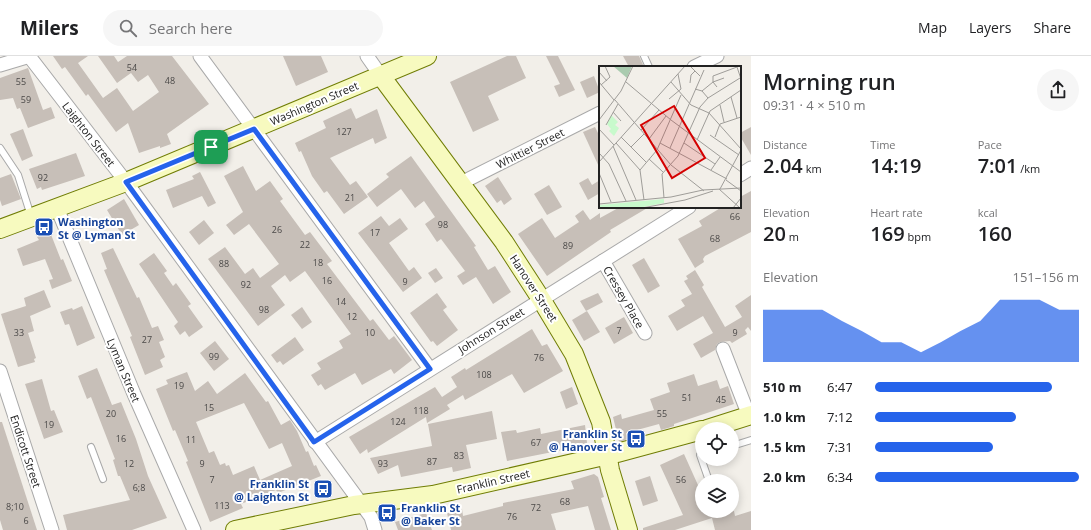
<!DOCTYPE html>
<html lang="en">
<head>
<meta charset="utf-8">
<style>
	body { margin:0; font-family:"Open Sans",sans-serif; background:#f6f6f6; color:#202124; height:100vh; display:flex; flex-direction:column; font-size:15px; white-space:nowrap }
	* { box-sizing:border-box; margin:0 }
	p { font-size:13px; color:#757577 }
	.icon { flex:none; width:22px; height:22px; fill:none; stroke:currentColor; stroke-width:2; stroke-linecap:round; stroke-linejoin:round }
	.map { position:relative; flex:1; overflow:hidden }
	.side { display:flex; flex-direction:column; background:#fff; width:340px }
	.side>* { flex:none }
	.fabs { position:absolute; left:695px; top:366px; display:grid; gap:8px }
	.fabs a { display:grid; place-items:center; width:44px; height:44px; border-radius:50%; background:#fff; box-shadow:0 2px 10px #0003; font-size:20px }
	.pin { position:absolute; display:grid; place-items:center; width:34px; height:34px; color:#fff; margin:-17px; border-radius:8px; box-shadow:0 2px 6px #0006 }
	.round { display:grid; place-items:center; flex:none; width:42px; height:42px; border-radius:21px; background:#f6f6f6 }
	.overview { display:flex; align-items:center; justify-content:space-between; height:68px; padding:0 12px }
	h1 { font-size:22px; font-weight:600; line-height:30px }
	.metrics { display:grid; grid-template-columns:repeat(3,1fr); gap:6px; height:68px; padding:4px 12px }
	.metrics div { display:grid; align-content:center }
	.metrics b { font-size:20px; font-weight:600 }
	.metrics small { font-size:11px; font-weight:400 }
	.metrics p { font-size:11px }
	.chart { height:112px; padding:8px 12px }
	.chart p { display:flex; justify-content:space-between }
	.chart svg { width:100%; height:72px; margin-top:4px; fill:#2563eb; opacity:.7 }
	ul { padding:0 12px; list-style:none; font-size:13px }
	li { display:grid; grid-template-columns:64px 48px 1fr; align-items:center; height:30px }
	li i { height:10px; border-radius:5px; background:#2563eb }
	header { display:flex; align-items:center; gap:24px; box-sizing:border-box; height:56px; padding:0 20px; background:#fff; border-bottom:1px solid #e0e0e0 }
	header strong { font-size:19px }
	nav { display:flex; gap:22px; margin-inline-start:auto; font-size:14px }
	.search { width:280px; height:36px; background:#f6f6f6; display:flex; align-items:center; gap:10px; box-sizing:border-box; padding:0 14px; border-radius:22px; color:#757577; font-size:15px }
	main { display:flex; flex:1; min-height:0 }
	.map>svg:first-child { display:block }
	.building { fill:#c7bfb8; fill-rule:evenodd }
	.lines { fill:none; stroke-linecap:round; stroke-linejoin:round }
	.lane-casing { stroke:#a9a9a9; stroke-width:8 }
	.street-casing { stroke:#a9a9a9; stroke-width:15 }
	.secondary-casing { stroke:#707d05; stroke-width:20 }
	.lane { stroke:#fff; stroke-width:6 }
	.street { stroke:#fff; stroke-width:13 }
	.secondary { stroke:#f7fabf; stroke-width:18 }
	.route-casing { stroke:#fff; stroke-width:8 }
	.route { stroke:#2563eb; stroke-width:5 }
	.labels { text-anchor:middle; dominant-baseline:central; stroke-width:4; stroke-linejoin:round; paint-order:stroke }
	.number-label { font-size:9px; fill:#4b4948 }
	.street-label { font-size:11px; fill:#222; stroke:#fff }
	.transit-label { font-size:11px; font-weight:bold; fill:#164399; stroke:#fff; text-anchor:start }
	.inset-road { fill:none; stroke:#9f9d99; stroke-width:1 }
	.view { fill:#d40000; fill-opacity:0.15; stroke:#d40000; stroke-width:2 }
	.inset-edge { fill:none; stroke:#222; stroke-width:2 }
</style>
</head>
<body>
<header>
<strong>Milers</strong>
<div class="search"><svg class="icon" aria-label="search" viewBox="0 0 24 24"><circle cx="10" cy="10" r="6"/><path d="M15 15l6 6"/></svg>Search here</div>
<nav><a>Map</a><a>Layers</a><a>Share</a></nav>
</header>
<main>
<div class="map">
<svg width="751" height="474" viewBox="0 0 751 474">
	<rect width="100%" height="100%" fill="#f2efe9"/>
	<g class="building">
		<polygon points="53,0 88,0 78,7 103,42 117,32 133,55 159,36 148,19 138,26 131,17 117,27 98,0 114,0 118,6 127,0 172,0 209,48 167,78 171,88 160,92 160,90 139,97 128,67 116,76 88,38 86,40 65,11 62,13"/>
		<polygon points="283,0 321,0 328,16 296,30"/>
		<polygon points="507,0 516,0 526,22 488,40 499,64 473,76 450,26"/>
		<polygon points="546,0 558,0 575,34 559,41 554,30 560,28"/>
		<polygon points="623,0 639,0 644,11 629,11"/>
		<polygon points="28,12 43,54 51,51 55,62 28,72 20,52 17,53 13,42 0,44 0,22"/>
		<polygon points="594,20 600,36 587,42 580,26"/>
		<polygon points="351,52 356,63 377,53 387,82 375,88 373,82 330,102 350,129 356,125 368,141 344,158 327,135 324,137 312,120 301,95 299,96 295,87 326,72 323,65"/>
		<polygon points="595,71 600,81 600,113 583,76"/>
		<polygon points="751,71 751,99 740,80 740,77"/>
		<polygon points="23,73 33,100 22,105 10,78"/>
		<polygon points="76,97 85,120 42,134 41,131 37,133 29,113"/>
		<polygon points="411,100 476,190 474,191 488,214 495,210 511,236 493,248 476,221 463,229 457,220 465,215 441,183 437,186 425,168 435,161 424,145 415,152 401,133 377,151 367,138 389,121 386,118"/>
		<polygon points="243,110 256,135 270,125 283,143 280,145 305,179 310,176 332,205 327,208 370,265 373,263 389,284 394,280 412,304 394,318 391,313 362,329 355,317 325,334 321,328 318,330 311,319 321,313 317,307 343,292 339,285 351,278 305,215 290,226 285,219 271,230 285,249 258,270 208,203 225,191 245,218 253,212 260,222 279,208 249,168 234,179 226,169 243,156 224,120"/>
		<polygon points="200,116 216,147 208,151 202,140 173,152 166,134 194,123 192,120"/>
		<polygon points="11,118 21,143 2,150 0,144 0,122"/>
		<polygon points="498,121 512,143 504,149 501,144 497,147 485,130"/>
		<polygon points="588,122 592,129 600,124 600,137 588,144 579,127"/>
		<polygon points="549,129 562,151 547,159 534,138"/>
		<polygon points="751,135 751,176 705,200 703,203 704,206 695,212 678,183 702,170 699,165 722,151 740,151 740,141"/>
		<polygon points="124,143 139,169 122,179 107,154"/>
		<polygon points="620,151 649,151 610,174 611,176 547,220 518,178 542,162 555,182 579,166 575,160 583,154 590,164 600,157 600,162"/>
		<polygon points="381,160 389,170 400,162 408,173 389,187 409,215 414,211 422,222 403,236 358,177"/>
		<polygon points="204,164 214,177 199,189 189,176"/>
		<polygon points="50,176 61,204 63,203 72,225 52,233 49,224 53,223 45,203 23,210 17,193 39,184 37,181"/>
		<polygon points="113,192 137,242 139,241 152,272 158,270 164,284 159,286 165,301 160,304 163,311 145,319 130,281 132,280 104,214 107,213 101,197"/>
		<polygon points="154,197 167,215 164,217 173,230 176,227 191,248 188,250 203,271 189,281 185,275 180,279 174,270 178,266 139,208"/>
		<polygon points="644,202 660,230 648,237 632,209"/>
		<polygon points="436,212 443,222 435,227 428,217"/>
		<polygon points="695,214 704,229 702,231 725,271 742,261 735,250 751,239 751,275 748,271 745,274 747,278 732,287 730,285 720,286 717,288 715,294 701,302 693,288 713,277 703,260 677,275 668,260 685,250 681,244 692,238 684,225 688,223 686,220"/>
		<polygon points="44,234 51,251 30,260 34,275 28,277 36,302 34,303 35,306 18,311 1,258 26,250 24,242"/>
		<polygon points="437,237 447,251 443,254 458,274 437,290 433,285 431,286 410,257"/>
		<polygon points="598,237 603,246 586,255 580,245"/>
		<polygon points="82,250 95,282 77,290 69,268 65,269 60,256 72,252 73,254"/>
		<polygon points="302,251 312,266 302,273 291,259"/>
		<polygon points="587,255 600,276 584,285 572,264"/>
		<polygon points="624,261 633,277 614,288 605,272"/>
		<polygon points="532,273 542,290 547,288 563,315 524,337 512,318 465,344 463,339 447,349 450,353 427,367 426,361 368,397 367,393 360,398 349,381 435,331 442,341 457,331 451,321 465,312 466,314"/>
		<polygon points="295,281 304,294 283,309 280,305 277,307 271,299"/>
		<polygon points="215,285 229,303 214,315 200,297"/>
		<polygon points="97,312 112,349 121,346 136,383 148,420 167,462 132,474 67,474 63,459 130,444 120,420 118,420 113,404 115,403 91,341 87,343 78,320"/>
		<path d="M187,316L195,335L208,325L217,338L245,317L266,346L268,345L281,369L290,364L297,375L306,396L308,395L314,410L316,409L321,420L278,437L276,434L241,448L243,452L210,466L186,406L188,405L175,374L173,375L156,333L168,328L166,324ZM244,347L269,393L282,387L292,410L260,424L254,410L233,419L229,409L226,410L225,407L220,409L214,395L209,397L196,366Z"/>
		<polygon points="694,318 698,330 717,324 720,333 728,330 734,348 674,368 674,370 668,372 661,374 659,368 626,377 628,383 619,386 613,361 621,358 622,363 654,354 650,343 670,336 667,327"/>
		<polygon points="42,323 51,355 54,354 63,376 44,383 25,328"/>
		<polygon points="572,331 578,348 566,353 560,336"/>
		<polygon points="492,355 497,383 466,389 471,412 453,416 452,411 401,421 398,409 378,418 370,402 432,390 428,368"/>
		<polygon points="0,366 2,366 37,474 3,474 0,464"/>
		<polygon points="585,369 587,387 568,393 507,405 501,376 516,374 517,377 540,372 541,378"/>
		<polygon points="684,398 702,438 697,441 702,455 734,455 735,460 751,455 751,474 715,474 712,462 675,474 643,474 643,472 683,459 660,409"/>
		<polygon points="594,418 598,421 604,441 601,442 611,474 595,474 588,450 551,458 556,474 451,474 447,457 462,453 463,460 503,450 503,447 574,433 571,425"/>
		<polygon points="650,420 658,445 643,450 635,425"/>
		<polygon points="426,457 432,474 398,474 395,466"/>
	</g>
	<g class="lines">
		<defs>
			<g id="lane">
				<polyline points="644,0 649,11"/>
				<polyline points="0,92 18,119 31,160"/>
				<polyline points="732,390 751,384"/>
				<polyline points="91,391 103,423"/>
				<polyline points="702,399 700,399 708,422"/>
			</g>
			<g id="street">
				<polyline points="29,0 126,126 371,461 375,474"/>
				<polyline points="200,0 430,313"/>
				<polyline points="367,0 381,20"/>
				<polyline points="0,9 30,0"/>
				<polyline points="694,11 717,0"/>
				<polyline points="740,119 751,112"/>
				<polyline points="461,127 600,57"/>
				<polyline points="57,152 134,338 194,474"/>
				<polyline points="603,205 645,277"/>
				<polyline points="723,293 749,360"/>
				<polyline points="0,315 52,474"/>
				<polyline points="315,386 689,151"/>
			</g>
			<g id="secondary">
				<polyline points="381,20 504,186 541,243 574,298 601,366 610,414 628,474"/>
				<polyline points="0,173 126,126 427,0"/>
				<polyline points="707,373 751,359"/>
				<polyline points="235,474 354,449 433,439 617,397 702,374"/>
			</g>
		</defs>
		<use href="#lane" class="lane-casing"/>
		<use href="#street" class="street-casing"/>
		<use href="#secondary" class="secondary-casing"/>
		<use href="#lane" class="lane"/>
		<use href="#street" class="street"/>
		<use href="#secondary" class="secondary"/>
	</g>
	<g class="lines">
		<defs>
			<polygon id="route" points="254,73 430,313 314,386 126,126"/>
		</defs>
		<use href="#route" class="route-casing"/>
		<use href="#route" class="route"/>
	</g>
	<defs>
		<symbol id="bus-square" viewBox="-11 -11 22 22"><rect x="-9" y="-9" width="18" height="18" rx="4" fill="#1a4fb4" stroke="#fff"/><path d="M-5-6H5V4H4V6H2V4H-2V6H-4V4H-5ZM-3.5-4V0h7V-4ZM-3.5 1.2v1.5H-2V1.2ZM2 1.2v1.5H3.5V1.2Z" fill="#fff"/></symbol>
	</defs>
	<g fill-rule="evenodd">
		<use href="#bus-square" x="33" y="160" width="22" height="22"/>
		<use href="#bus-square" x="625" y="372" width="22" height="22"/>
		<use href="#bus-square" x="312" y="422" width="22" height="22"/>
		<use href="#bus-square" x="376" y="446" width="22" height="22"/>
	</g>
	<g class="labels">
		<g class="number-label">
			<text x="132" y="11">54</text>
			<text x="170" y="24">48</text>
			<text x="21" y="25">55</text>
			<text x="26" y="43">59</text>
			<text x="344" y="75">127</text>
			<text x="43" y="121">92</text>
			<text x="350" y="141">21</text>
			<text x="735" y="160">66</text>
			<text x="443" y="168">98</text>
			<text x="277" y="173">26</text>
			<text x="375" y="176">17</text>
			<text x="715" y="182">68</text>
			<text x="305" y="188">22</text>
			<text x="568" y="189">89</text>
			<text x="318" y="206">18</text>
			<text x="224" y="207">88</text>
			<text x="327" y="224">16</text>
			<text x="405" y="225">9</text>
			<text x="246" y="228">92</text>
			<text x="341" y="245">14</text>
			<text x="264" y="253">98</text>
			<text x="352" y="260">12</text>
			<text x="619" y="274">7</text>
			<text x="19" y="276">33</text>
			<text x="370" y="276">10</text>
			<text x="735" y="276">9</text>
			<text x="147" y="283">27</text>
			<text x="214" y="300">99</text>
			<text x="539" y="301">76</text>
			<text x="484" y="318">108</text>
			<text x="179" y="329">19</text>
			<text x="687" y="341">51</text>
			<text x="721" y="343">45</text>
			<text x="209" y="351">15</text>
			<text x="421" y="354">118</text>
			<text x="111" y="357">20</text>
			<text x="662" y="357">55</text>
			<text x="398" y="365">124</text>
			<text x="49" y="368">19</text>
			<text x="121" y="382">16</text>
			<text x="191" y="383">11</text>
			<text x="536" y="386">67</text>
			<text x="459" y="399">83</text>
			<text x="432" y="405">87</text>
			<text x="129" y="407">12</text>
			<text x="202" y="407">9</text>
			<text x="383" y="407">93</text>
			<text x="212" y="423">7</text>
			<text x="681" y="423">56</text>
			<text x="139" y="431">6;8</text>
			<text x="565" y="445">68</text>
			<text x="222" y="449">113</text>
			<text x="15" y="450">8;10</text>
			<text x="536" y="451">72</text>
			<text x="512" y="460">76</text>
			<text x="26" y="464">6</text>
		</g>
		<g class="street-label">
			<text transform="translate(314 47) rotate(-23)">Washington Street</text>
			<text transform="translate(89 78) rotate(52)">Laighton Street</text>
			<text transform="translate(530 92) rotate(-27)">Whittier Street</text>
			<text transform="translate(534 232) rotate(57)">Hanover Street</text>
			<text transform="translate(624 241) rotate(60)">Cressey Place</text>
			<text transform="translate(491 274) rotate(-32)">Johnson Street</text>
			<text transform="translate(124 314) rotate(67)">Lyman Street</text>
			<text transform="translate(26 395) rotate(72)">Endicott Street</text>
			<text transform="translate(493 425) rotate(-13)">Franklin Street</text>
		</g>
		<g class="transit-label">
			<text x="58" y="165">Washington<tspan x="58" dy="13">St @ Lyman St</tspan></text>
			<text x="622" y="377" text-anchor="end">Franklin St<tspan x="622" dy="13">@ Hanover St</tspan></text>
			<text x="309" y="427" text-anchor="end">Franklin St<tspan x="309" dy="13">@ Laighton St</tspan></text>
			<text x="401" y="451">Franklin St<tspan x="401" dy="13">@ Baker St</tspan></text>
		</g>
	</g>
	<g transform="translate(599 10)">
		<rect width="142" height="142" fill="#f2efe9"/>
		<path d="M14,0H33L28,12Z" fill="#aacbaf"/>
		<path d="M12,49L19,56L16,59L20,62L15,70L10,65L12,63L8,58ZM65,133V137L39,142H0V139Z" fill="#c8facc"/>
		<path class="inset-road" d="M91,0L101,10M138,1L142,13M0,6L8,15M0,16L15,34M27,16L72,54L142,106M72,16L92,39L110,47L142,83M91,17L92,9L96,5M2,19L11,11L6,0M118,21L114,16L125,12M96,23L103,25L109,32M103,25L114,16V10L138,1M132,31L138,52M70,33L82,23L79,8M16,34L72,99L105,125M121,39L125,56M14,46L22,55M0,54L22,25L34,0M7,59L19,38M0,63L15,79M42,64L60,44M111,69L140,89M22,71L47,96M116,71L121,58L142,51M50,73L67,50M98,74L111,45L142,24M17,77L41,104M61,77L128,113M85,77L116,98M14,80L37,134M32,81L45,68M71,82L105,4M1,88L10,98L27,135M50,93L64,106M0,96L86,0M41,104L58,84L82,29M41,104L45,134M112,104L121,91M0,107L12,136M127,114L142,125M120,123L141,142M121,123L142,84M65,132L63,108L79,90L101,41L109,32L141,12M0,138L72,131L104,124L142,122M43,142L86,134L114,125M134,142L142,132"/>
		<path class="view" d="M75,40L106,92L73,112L42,59Z"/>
		<rect width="142" height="142" class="inset-edge"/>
	</g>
</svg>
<div class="fabs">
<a><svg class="icon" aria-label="locate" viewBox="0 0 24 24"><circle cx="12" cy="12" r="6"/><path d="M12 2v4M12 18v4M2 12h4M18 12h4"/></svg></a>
<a><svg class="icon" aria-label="layers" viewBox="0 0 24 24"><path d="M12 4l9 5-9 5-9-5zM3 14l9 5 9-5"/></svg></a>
</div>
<div class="pin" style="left:211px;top:91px;background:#1e9e55"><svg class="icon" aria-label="arrive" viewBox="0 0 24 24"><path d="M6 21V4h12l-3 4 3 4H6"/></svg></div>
</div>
<section class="side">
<div class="overview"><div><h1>Morning run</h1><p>09:31 · 4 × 510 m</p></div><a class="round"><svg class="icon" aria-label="share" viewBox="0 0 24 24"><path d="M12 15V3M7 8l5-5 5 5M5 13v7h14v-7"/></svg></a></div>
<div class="metrics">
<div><p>Distance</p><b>2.04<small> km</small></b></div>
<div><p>Time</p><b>14:19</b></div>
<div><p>Pace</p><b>7:01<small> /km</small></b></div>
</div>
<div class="metrics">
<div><p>Elevation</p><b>20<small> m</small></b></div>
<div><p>Heart rate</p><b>169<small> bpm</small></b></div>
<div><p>kcal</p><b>160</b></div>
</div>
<div class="chart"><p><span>Elevation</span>151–156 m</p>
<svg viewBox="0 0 160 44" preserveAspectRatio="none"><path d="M0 44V12L10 12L20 12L30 12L40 19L50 25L60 32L70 32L80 38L90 32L100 25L110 19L120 6L130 6L140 6L150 12L160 12V44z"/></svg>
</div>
<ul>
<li><b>510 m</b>6:47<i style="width:87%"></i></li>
<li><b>1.0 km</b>7:12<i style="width:69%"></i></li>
<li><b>1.5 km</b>7:31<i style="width:58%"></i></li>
<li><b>2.0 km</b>6:34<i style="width:100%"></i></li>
</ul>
</section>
</main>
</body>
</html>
